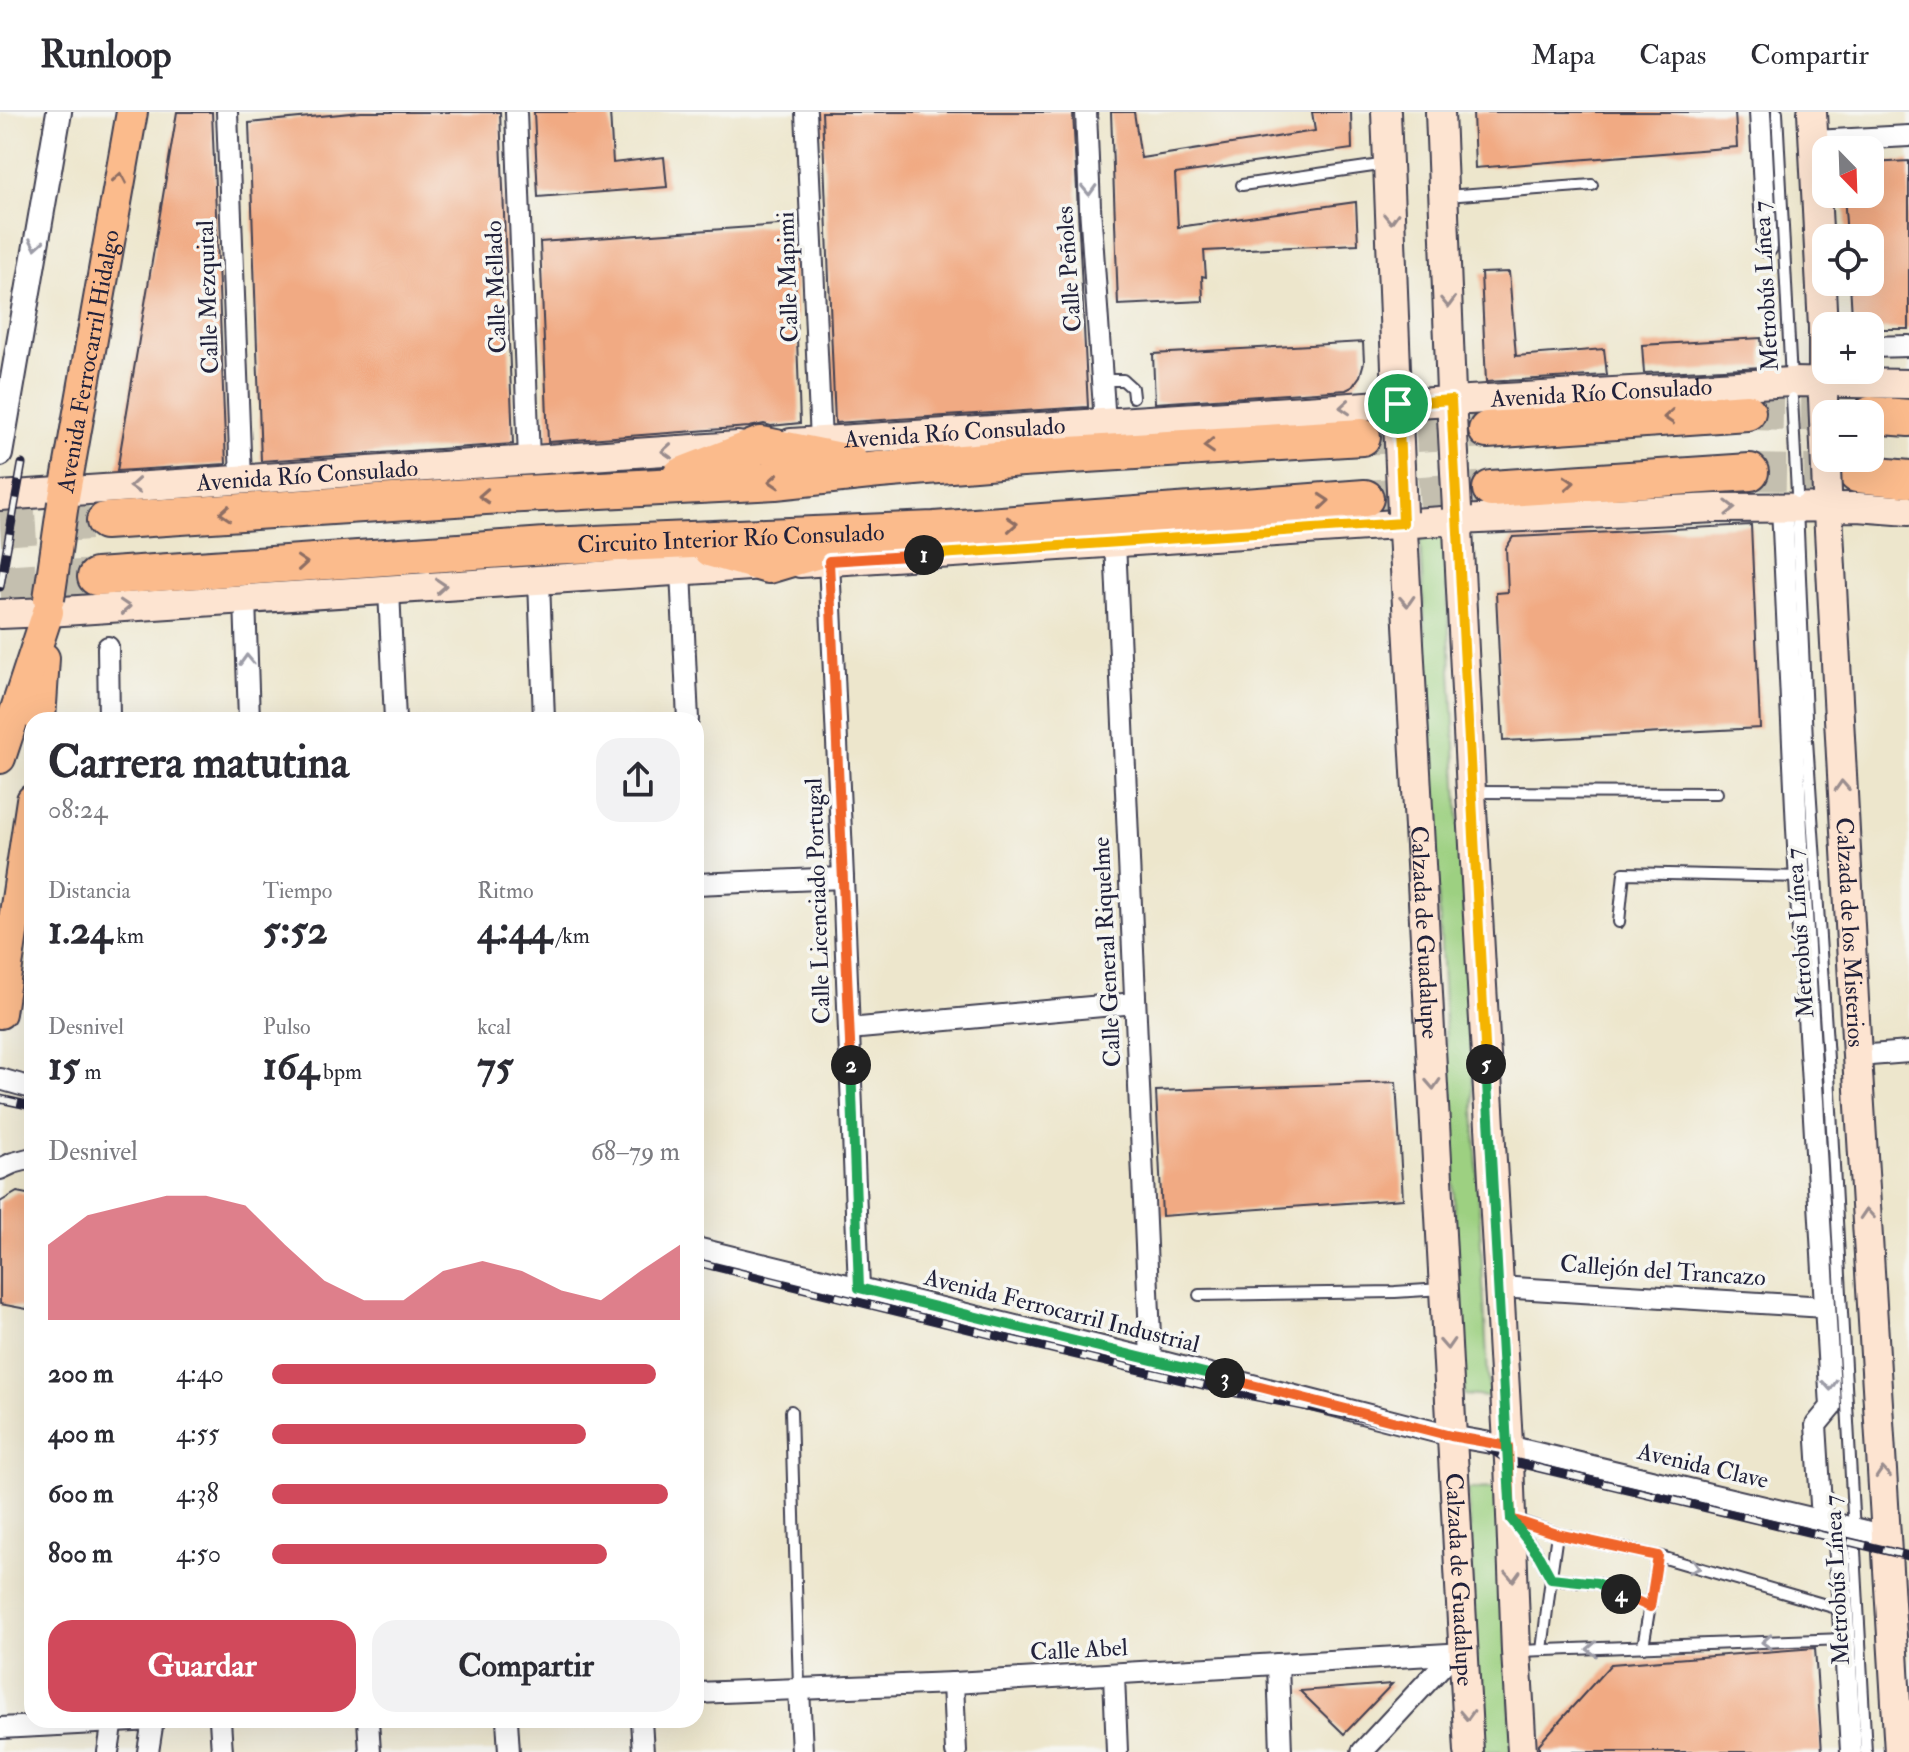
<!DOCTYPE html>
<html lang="es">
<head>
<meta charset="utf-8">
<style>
	body { margin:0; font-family:"IM FELL Double Pica",serif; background:#f2f2f3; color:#2b2b33; height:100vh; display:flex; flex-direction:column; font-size:30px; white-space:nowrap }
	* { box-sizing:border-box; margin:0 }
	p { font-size:26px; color:#7c7c81 }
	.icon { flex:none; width:44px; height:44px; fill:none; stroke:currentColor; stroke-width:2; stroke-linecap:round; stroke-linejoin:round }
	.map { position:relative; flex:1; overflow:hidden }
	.details { position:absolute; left:24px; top:600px; width:680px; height:1016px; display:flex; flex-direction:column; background:#fff; border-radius:24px; box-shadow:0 8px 32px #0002 }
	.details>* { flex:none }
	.needle { width:52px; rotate:157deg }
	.tools { position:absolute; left:1812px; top:24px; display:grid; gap:16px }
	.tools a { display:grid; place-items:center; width:72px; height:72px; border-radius:16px; background:#fff; box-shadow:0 8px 32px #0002; font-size:40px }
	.pin { position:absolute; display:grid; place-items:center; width:68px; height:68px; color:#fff; margin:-34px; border:4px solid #fff; border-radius:50%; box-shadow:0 2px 8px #0007 }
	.km { position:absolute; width:40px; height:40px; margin:-20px; border-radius:50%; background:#222; color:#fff; font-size:22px; line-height:40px; text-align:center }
	.round { display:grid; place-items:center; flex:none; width:84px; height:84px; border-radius:24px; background:#f2f2f3 }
	.overview { display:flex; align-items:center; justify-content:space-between; height:136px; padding:0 24px }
	h1 { font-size:44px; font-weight:700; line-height:60px }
	.figures { display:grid; grid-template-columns:repeat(3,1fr); gap:12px; height:136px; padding:8px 24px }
	.figures div { display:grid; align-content:center }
	.figures b { font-size:40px; font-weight:700 }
	.figures small { font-size:22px; font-weight:400 }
	.figures p { font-size:22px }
	.chart { height:224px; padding:16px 24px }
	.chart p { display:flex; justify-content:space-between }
	.chart svg { width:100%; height:144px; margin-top:8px; fill:#d1495b; opacity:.7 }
	.cta { display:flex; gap:16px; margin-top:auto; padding:16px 24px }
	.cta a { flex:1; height:92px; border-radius:24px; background:#d1495b; color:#fff; font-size:32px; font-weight:700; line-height:92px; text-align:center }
	.cta a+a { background:#f2f2f3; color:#2b2b33 }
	ul { padding:0 24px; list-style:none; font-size:26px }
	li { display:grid; grid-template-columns:128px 96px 1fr; align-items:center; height:60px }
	li i { height:20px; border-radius:10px; background:#d1495b }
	header { display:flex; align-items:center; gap:48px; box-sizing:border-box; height:112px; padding:0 40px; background:#fff; border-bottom:2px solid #e1e1e2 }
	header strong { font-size:38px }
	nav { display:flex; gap:44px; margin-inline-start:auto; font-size:28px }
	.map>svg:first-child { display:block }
	.green { fill:#9dd081; stroke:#60795e; stroke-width:2 }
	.building { fill:#f1aa83 }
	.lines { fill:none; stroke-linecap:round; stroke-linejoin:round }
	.motorway-tunnel { stroke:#c4bfaf; stroke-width:36; stroke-dasharray:36 18; stroke-linecap:butt }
	.service-casing { stroke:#403f51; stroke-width:14 }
	.minor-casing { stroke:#403f51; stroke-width:24 }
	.tertiary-casing { stroke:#403f51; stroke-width:28 }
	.secondary-casing { stroke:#403f51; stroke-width:32 }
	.primary-casing { stroke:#403f51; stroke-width:34 }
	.motorway-casing { stroke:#403f51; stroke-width:40 }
	.service { stroke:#fff; stroke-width:10 }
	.minor { stroke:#fff; stroke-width:20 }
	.tertiary { stroke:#fff; stroke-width:24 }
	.secondary { stroke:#fde4d1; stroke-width:28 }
	.primary { stroke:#fbbb8c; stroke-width:30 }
	.motorway { stroke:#fbbb8c; stroke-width:36 }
	.rail-casing { stroke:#22223b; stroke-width:9 }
	.rail { stroke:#f6f6f2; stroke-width:6; stroke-dasharray:18; stroke-linecap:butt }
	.service-bridge-casing { stroke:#403f51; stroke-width:14; stroke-linecap:butt }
	.secondary-bridge-casing { stroke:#403f51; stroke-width:32; stroke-linecap:butt }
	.primary-bridge-casing { stroke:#403f51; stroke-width:34; stroke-linecap:butt }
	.service-bridge { stroke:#fff; stroke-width:10 }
	.secondary-bridge { stroke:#fde4d1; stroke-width:28 }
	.primary-bridge { stroke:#fbbb8c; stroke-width:30 }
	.oneway { stroke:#8e6e64 }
	.oneway2 { stroke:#9c9ca7 }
	.oneway3 { stroke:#9a8d8e }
	.split-1-casing { stroke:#fff; stroke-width:16 }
	.split-2-casing { stroke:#fff; stroke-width:16 }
	.split-3-casing { stroke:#fff; stroke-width:16 }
	.split-4-casing { stroke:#fff; stroke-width:16 }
	.split-5-casing { stroke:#fff; stroke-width:16 }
	.split-6-casing { stroke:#fff; stroke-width:16 }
	.split-1 { stroke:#f5b400; stroke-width:10 }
	.split-2 { stroke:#f0652b; stroke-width:10 }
	.split-3 { stroke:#22a559; stroke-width:10 }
	.split-4 { stroke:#f0652b; stroke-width:10 }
	.split-5 { stroke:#22a559; stroke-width:10 }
	.split-6 { stroke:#f5b400; stroke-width:10 }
	.labels { text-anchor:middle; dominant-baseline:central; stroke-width:7; stroke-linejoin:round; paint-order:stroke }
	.street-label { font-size:24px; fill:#22223b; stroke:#f6f6f2 }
</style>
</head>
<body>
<header>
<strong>Runloop</strong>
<nav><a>Mapa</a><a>Capas</a><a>Compartir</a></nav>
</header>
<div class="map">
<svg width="1909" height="1640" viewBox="0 0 1909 1640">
	<rect width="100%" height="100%" fill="#f6f6f2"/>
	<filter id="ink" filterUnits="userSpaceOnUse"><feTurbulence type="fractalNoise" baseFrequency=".0125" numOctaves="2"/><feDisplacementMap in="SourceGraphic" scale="16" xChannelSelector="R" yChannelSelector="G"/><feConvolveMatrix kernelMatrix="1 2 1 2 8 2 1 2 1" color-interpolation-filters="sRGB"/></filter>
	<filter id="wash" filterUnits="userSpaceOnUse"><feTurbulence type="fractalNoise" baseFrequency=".006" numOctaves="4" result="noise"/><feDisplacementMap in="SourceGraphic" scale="32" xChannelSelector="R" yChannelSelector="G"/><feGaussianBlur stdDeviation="1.8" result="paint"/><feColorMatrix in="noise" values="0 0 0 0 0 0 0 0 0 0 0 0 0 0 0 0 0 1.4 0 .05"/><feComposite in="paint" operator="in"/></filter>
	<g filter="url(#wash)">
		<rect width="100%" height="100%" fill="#ede6cc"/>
		<g class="green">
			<polygon points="1420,423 1444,423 1489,1285 1464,1283"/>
			<polygon points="1501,1376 1512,1640 1481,1640 1468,1377"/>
		</g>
		<g id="blocks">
			<g class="building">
				<polygon points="177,0 212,0 226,352 117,359"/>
				<polygon points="361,0 500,0 513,332 261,349 249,11"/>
				<polygon points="534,0 610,0 613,51 664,45 667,75 538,85"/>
				<polygon points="822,0 1073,0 1088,295 835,311"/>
				<polygon points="1111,0 1134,0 1141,46 1315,19 1312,0 1351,0 1352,37 1175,62 1178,115 1356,90 1358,132 1204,139 1206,165 1202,164 1203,189 1118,193"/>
				<polygon points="1473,0 1735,0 1737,35 1475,56"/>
				<polygon points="1909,49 1909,217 1870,217 1870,214 1861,214 1852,205 1850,170 1870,170 1870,126 1847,126 1844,82 1870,82 1870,51"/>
				<polygon points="793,112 800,311 771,314 764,312 749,315 548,330 540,130"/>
				<polygon points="1509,160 1516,244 1604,237 1607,263 1486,270 1481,161"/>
				<polygon points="1761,226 1763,255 1644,261 1642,233"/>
				<polygon points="1363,230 1364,250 1360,264 1352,275 1346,278 1155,291 1153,242"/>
				<polygon points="1751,413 1760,616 1503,629 1496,481 1508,480 1506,436 1513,425"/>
				<polygon points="1396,970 1403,1087 1162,1104 1156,979"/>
				<polygon points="17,1080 32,1083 32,1198 0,1192 0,1090"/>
				<polygon points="1815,1536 1822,1640 1539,1640 1539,1632 1611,1552"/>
				<polygon points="1392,1572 1344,1622 1300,1579"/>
			</g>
		</g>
	</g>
	<g filter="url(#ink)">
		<use href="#blocks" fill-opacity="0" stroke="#403f51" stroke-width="2"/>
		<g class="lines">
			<g class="motorway-tunnel">
				<polyline points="1747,300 1855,302"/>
				<polyline points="1362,325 1487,318"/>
				<polyline points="1750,360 1857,362"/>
				<polyline points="1365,386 1491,377"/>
				<polyline points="0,416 105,409"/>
				<polyline points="0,471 96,465"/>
			</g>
			<defs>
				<g id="service">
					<polyline points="1777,0 1791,268"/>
					<polyline points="1242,73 1387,52"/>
					<polyline points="1446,84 1592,73"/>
					<polyline points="1102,268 1123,268 1132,276 1133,285"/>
					<polyline points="1797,396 1807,628 1829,962 1866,1640"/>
					<polyline points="1473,680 1717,681"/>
					<polyline points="1619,810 1624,761 1801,765"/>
					<polyline points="1199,1183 1395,1180 1442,1177"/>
					<polyline points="791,1299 799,1576"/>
					<polyline points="1513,1407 1557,1422 1658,1444 1843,1498"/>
					<polyline points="1520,1418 1539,1444 1551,1466"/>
					<polyline points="1551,1464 1557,1422"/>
					<polyline points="1643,1535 1658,1444"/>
					<polyline points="1542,1538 1551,1466 1597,1471 1650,1495"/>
					<polyline points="1519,1539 1845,1527"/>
				</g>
				<g id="minor">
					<polyline points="227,0 241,367"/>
					<polyline points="516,0 529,348"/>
					<polyline points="806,0 821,329"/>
					<polyline points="1086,0 1090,95 1105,311"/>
					<polyline points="1760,0 1767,135"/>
					<polyline points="1814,29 1909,24"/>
					<polyline points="1870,235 1909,234"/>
					<polyline points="1782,395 1797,717 1831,1295 1816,1313 1822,1408"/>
					<polyline points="1115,430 1151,1247"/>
					<polyline points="829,449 843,766 859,1176"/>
					<polyline points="681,459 688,608"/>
					<polyline points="539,468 544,608"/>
					<polyline points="389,478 395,608"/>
					<polyline points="245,487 249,608"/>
					<polyline points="108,535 109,608"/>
					<polyline points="696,772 843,766"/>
					<polyline points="849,917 1135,891"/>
					<polyline points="1857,944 1909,940"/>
					<polyline points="0,967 32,976"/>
					<polyline points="0,1057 13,1051 32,1046"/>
					<polyline points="696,1136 1151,1247 1451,1324 1508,1334 1887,1424"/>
					<polyline points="1499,1175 1825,1195"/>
					<polyline points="1838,1412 1851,1640"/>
					<polyline points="1278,1552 1281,1640"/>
					<polyline points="1114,1563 1117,1640"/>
					<polyline points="953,1571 956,1640"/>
					<polyline points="799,1576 802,1640"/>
					<polyline points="696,1581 953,1571 1465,1541"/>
					<polyline points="220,1608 222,1640"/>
					<polyline points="368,1608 370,1640"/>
					<polyline points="507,1608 509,1640"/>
					<polyline points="641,1608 643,1640"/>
					<polyline points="0,1616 154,1608"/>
					<polyline points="108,1640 113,1608"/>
					<polyline points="148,1640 153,1608"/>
					<polyline points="1362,1640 1452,1543"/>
				</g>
				<polyline id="tertiary" points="0,342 59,0"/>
				<g id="secondary">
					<polyline points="1386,0 1398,307"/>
					<polyline points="1440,0 1452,305"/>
					<polyline points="1812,0 1823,216 1823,285"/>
					<path id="s1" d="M791,331L1398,292L1791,270L1909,272"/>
					<path id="s2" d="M1827,381L1857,944L1899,1640"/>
					<path id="s3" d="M0,384L738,334"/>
					<polyline points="1457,397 1471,680 1509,1349 1516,1539 1522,1640"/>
					<path id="s4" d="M1402,401L1469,1640"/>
					<polyline points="800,451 1458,408 1717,396 1858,395 1909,399"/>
					<polyline points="0,502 48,500 750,454"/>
				</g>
				<g id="primary">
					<path id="s5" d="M63,391L132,0"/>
					<polyline points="40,608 44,546"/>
					<polyline points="0,646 48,500"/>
					<polyline points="0,901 32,688"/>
				</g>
				<g id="motorway">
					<polyline points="1870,303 1909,306"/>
					<polyline points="1487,318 1747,300"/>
					<polyline points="1857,362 1909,367"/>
					<polyline points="681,364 761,333 850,351"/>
					<polyline points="1491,377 1750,360"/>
					<polyline points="105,409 485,384 775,369 879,358 1022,346 1362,325"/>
					<polyline points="712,437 768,453 825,436"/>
					<path id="s6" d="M96,465L546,434L934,418L1365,386"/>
				</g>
			</defs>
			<use href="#service" class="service-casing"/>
			<use href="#minor" class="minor-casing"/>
			<use href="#tertiary" class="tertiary-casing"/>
			<use href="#secondary" class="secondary-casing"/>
			<use href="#primary" class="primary-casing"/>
			<use href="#motorway" class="motorway-casing"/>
			<use href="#service" class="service"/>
			<use href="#minor" class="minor"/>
			<use href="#tertiary" class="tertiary"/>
			<use href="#secondary" class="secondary"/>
			<use href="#primary" class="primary"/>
			<use href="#motorway" class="motorway"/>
			<defs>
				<g id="rail">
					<polyline points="0,475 22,352"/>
					<polyline points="0,987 32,994"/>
					<polyline points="696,1150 1009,1227 1237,1281 1479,1329 1509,1349 1909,1444"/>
				</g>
			</defs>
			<use href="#rail" class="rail-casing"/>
			<use href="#rail" class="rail"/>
			<defs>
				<polyline id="service-bridge" points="1792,286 1797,381"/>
				<g id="secondary-bridge">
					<polyline points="1823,285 1827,381"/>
					<polyline points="1452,305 1457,397"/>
					<polyline points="1398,308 1402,401"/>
				</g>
				<polyline id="primary-bridge" points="49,487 63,391"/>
			</defs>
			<use href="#service-bridge" class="service-bridge-casing"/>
			<use href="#secondary-bridge" class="secondary-bridge-casing"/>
			<use href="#primary-bridge" class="primary-bridge-casing"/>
			<use href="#service-bridge" class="service-bridge"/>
			<use href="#secondary-bridge" class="secondary-bridge"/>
			<use href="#primary-bridge" class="primary-bridge"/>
		</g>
		<defs><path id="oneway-chevron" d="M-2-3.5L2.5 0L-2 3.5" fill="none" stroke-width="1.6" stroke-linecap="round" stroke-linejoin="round" transform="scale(2)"/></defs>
		<g class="oneway">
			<use href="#oneway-chevron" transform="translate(120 66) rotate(-80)"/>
			<use href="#oneway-chevron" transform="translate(1669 305) rotate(176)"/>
			<use href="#oneway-chevron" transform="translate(1209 334) rotate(177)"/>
			<use href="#oneway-chevron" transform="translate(774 369) rotate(176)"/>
			<use href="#oneway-chevron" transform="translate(1569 371) rotate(-4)"/>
			<use href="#oneway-chevron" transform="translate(484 384) rotate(177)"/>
			<use href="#oneway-chevron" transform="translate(1324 389) rotate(-5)"/>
			<use href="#oneway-chevron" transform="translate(225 401) rotate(176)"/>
			<use href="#oneway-chevron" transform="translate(1012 412) rotate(-4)"/>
			<use href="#oneway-chevron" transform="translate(302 451) rotate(-4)"/>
		</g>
		<g class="oneway2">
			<use href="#oneway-chevron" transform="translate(1089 78) rotate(88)"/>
			<use href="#oneway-chevron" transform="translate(36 132) rotate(100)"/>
			<use href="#oneway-chevron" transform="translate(247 548) rotate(-92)"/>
			<use href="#oneway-chevron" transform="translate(1830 1273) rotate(86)"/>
			<use href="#oneway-chevron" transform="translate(1695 1455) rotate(16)"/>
			<use href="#oneway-chevron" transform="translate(1767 1530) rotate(178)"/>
			<use href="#oneway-chevron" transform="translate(1592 1537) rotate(178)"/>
		</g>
		<g class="oneway3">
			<use href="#oneway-chevron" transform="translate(1391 106) rotate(88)"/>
			<use href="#oneway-chevron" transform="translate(1448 190) rotate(88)"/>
			<use href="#oneway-chevron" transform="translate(1345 295) rotate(176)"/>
			<use href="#oneway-chevron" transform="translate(667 339) rotate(176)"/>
			<use href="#oneway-chevron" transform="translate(135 374) rotate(176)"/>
			<use href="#oneway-chevron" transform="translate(1730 396) rotate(-1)"/>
			<use href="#oneway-chevron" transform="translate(441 474) rotate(-4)"/>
			<use href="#oneway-chevron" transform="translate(1407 489) rotate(87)"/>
			<use href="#oneway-chevron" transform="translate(125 495) rotate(-4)"/>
			<use href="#oneway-chevron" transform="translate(1842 674) rotate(-93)"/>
			<use href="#oneway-chevron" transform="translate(1433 972) rotate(87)"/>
			<use href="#oneway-chevron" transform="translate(1867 1102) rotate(-94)"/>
			<use href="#oneway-chevron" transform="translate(1447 1232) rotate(87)"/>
			<use href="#oneway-chevron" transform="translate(1883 1361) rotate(-94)"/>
			<use href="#oneway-chevron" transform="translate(1513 1464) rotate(88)"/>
			<use href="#oneway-chevron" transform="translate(1467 1603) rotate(88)"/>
		</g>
	</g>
	<g class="lines" filter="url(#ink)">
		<defs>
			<polyline id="split-1" points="924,443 1403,411 1398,292"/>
			<polyline id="split-2" points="851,953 829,449 924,443"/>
			<polyline id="split-3" points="851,953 859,1176 1225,1266"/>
			<polyline id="split-4" points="1225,1266 1451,1324 1508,1334 1511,1407 1557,1422 1658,1444 1650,1495 1621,1482"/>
			<polyline id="split-5" points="1486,952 1511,1407 1539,1444 1551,1466 1597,1471 1621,1482"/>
			<polyline id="split-6" points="1398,292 1451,288 1486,952"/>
		</defs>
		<use href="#split-1" class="split-1-casing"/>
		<use href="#split-2" class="split-2-casing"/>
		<use href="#split-3" class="split-3-casing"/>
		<use href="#split-4" class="split-4-casing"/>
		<use href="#split-5" class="split-5-casing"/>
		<use href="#split-6" class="split-6-casing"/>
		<use href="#split-1" class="split-1"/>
		<use href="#split-2" class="split-2"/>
		<use href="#split-3" class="split-3"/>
		<use href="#split-4" class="split-4"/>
		<use href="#split-5" class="split-5"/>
		<use href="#split-6" class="split-6"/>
	</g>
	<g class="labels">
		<g class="street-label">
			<text transform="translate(1069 157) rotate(-94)">Calle Peñoles</text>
			<text transform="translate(788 165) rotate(-92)">Calle Mapimi</text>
			<text transform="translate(1766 174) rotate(-93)">Metrobús Línea 7</text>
			<text transform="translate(496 175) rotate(-92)">Calle Mellado</text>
			<text transform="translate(208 185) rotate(-92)">Calle Mezquital</text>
			<text stroke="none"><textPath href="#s5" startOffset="144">Avenida Ferrocarril Hidalgo</textPath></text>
			<text stroke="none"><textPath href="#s1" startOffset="812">Avenida Río Consulado</textPath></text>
			<text stroke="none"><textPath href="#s1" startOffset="164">Avenida Río Consulado</textPath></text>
			<text stroke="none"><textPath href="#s3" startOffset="308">Avenida Río Consulado</textPath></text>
			<text stroke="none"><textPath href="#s6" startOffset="636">Circuito Interior Río Consulado</textPath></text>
			<text transform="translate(818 789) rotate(-92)">Calle Licenciado Portugal</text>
			<text stroke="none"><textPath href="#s4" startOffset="420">Calzada de Guadalupe</textPath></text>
			<text stroke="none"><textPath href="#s2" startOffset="440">Calzada de los Misterios</textPath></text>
			<text transform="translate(1800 821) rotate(-94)">Metrobús Línea 7</text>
			<text transform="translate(1107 840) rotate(-93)">Calle General Riquelme</text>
			<text transform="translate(1663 1159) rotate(4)">Callejón del Trancazo</text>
			<text transform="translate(1062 1199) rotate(14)">Avenida Ferrocarril Industrial</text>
			<text transform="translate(1703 1354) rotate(13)">Avenida Clave</text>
			<text stroke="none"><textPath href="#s4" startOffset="1068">Calzada de Guadalupe</textPath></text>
			<text transform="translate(1837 1468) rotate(-93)">Metrobús Línea 7</text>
			<text transform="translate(1079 1538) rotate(-3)">Calle Abel</text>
		</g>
	</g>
</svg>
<div class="tools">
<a><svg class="needle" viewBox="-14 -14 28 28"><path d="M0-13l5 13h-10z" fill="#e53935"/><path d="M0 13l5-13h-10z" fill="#7c7c81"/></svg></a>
<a><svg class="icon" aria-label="locate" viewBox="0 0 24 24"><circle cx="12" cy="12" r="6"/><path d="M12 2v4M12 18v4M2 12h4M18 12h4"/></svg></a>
<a>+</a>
<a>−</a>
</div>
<div class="pin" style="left:1398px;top:292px;background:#1e9e55"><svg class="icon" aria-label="arrive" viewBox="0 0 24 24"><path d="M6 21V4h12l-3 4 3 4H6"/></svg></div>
<b class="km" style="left:924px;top:443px">1</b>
<b class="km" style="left:851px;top:953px">2</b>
<b class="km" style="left:1225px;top:1266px">3</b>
<b class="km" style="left:1621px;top:1482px">4</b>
<b class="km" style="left:1486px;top:952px">5</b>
<section class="details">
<div class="overview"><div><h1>Carrera matutina</h1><p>08:24</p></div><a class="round"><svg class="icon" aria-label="share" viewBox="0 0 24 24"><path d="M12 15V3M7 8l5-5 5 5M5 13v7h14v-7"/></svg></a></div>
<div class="figures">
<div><p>Distancia</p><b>1.24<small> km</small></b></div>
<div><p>Tiempo</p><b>5:52</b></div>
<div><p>Ritmo</p><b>4:44<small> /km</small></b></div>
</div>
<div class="figures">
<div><p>Desnivel</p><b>15<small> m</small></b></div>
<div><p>Pulso</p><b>164<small> bpm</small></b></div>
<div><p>kcal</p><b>75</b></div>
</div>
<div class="chart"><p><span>Desnivel</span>68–79 m</p>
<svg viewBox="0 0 160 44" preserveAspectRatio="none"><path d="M0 44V21L10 12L20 9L30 6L40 6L50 9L60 21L70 32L80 38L90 38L100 29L110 26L120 29L130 35L140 38L150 29L160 21V44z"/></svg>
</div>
<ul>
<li><b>200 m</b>4:40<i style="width:94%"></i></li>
<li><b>400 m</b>4:55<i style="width:77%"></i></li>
<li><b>600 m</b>4:38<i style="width:97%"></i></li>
<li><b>800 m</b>4:50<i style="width:82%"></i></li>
</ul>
<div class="cta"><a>Guardar</a><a>Compartir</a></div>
</section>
</div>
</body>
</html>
